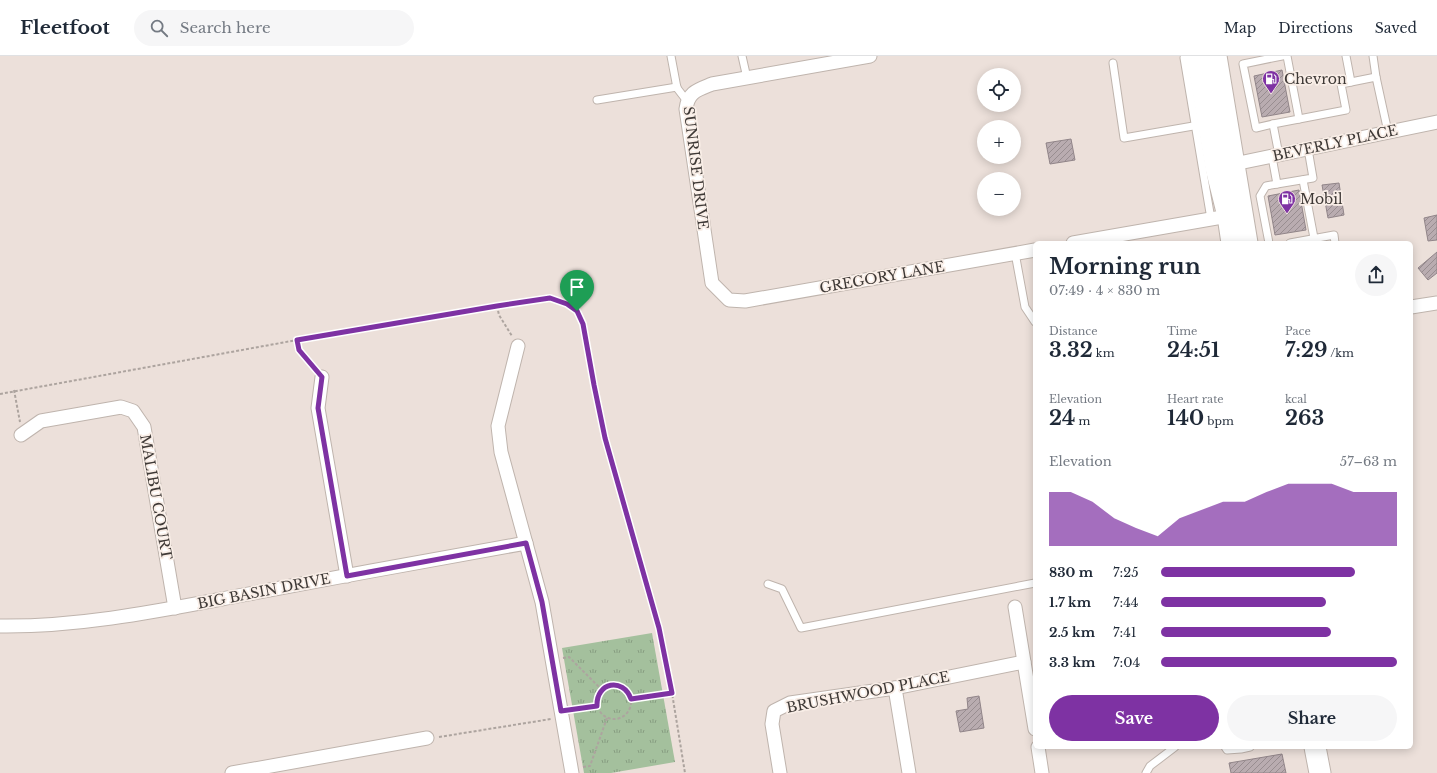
<!DOCTYPE html>
<html lang="en">
<head>
<meta charset="utf-8">
<style>
	body { margin:0; font-family:"Libre Baskerville",serif; background:#f6f6f7; color:#1f2937; height:100vh; display:flex; flex-direction:column; font-size:15px; white-space:nowrap }
	* { box-sizing:border-box; margin:0 }
	p { font-size:13px; color:#747a83 }
	.icon { flex:none; width:22px; height:22px; fill:none; stroke:currentColor; stroke-width:2; stroke-linecap:round; stroke-linejoin:round }
	.map { position:relative; flex:1; overflow:hidden }
	.panel { position:absolute; left:1033px; top:185px; width:380px; height:508px; display:flex; flex-direction:column; background:#fff; border-radius:6px; box-shadow:0 2px 10px #0003 }
	.panel>* { flex:none }
	.buttons { position:absolute; left:977px; top:12px; display:grid; gap:8px }
	.buttons a { display:grid; place-items:center; width:44px; height:44px; border-radius:50%; background:#fff; box-shadow:0 2px 10px #0003; font-size:20px }
	.pin { position:absolute; display:grid; place-items:center; width:34px; height:34px; color:#fff; margin:-41px -17px; border-radius:50% 50% 50% 0; rotate:-45deg; box-shadow:0 0 4px #0007 }
	.pin .icon { rotate:45deg }
	.round { display:grid; place-items:center; flex:none; width:42px; height:42px; border-radius:21px; background:#f6f6f7 }
	.overview { display:flex; align-items:center; justify-content:space-between; height:68px; padding:0 16px }
	h1 { font-size:22px; font-weight:700; line-height:30px }
	.figures { display:grid; grid-template-columns:repeat(3,1fr); gap:6px; height:68px; padding:4px 16px }
	.figures div { display:grid; align-content:center }
	.figures b { font-size:20px; font-weight:700 }
	.figures small { font-size:11px; font-weight:400 }
	.figures p { font-size:11px }
	.chart { height:112px; padding:8px 16px }
	.chart p { display:flex; justify-content:space-between }
	.chart svg { width:100%; height:72px; margin-top:4px; fill:#7e32a3; opacity:.7 }
	.cta { display:flex; gap:8px; margin-top:auto; padding:8px 16px }
	.cta a { flex:1; height:46px; border-radius:24px; background:#7e32a3; color:#fff; font-size:16px; font-weight:700; line-height:46px; text-align:center }
	.cta a+a { background:#f6f6f7; color:#1f2937 }
	ul { padding:0 16px; list-style:none; font-size:13px }
	li { display:grid; grid-template-columns:64px 48px 1fr; align-items:center; height:30px }
	li i { height:10px; border-radius:5px; background:#7e32a3 }
	header { display:flex; align-items:center; gap:24px; box-sizing:border-box; height:56px; padding:0 20px; background:#fff; border-bottom:1px solid #e0e1e3 }
	header strong { font-size:19px }
	nav { display:flex; gap:22px; margin-inline-start:auto; font-size:14px }
	.search { width:280px; height:36px; background:#f6f6f7; display:flex; align-items:center; gap:10px; box-sizing:border-box; padding:0 14px; border-radius:22px; color:#747a83; font-size:15px }
	.map>svg:first-child { display:block }
	.grass { fill:url(#grass-tufts) }
	.building { fill:url(#building-hatch); stroke:#918589 }
	.lines { fill:none; stroke-linecap:round; stroke-linejoin:round }
	.lane-casing { stroke:#bfb4ad; stroke-width:9 }
	.street-casing { stroke:#bfb4ad; stroke-width:15 }
	.primary-casing { stroke:#bfb4ad; stroke-width:23 }
	.path { stroke:#ada49f; stroke-width:2; stroke-dasharray:3 2; stroke-linecap:butt }
	.lane { stroke:#fff; stroke-width:7 }
	.street { stroke:#fff; stroke-width:13 }
	.primary { stroke:#fff; stroke-width:21 }
	.route-casing { stroke:#fff; stroke-width:8 }
	.route { stroke:#7e32a3; stroke-width:5 }
	.labels { text-anchor:middle; dominant-baseline:central; stroke-width:3.5; stroke-linejoin:round; paint-order:stroke }
	.poi-label { font-size:14px; fill:#3e3936; stroke:#f9eee7; text-anchor:start }
	.street-label { font-size:14px; fill:#3e3936; stroke:#f9eee7 }
</style>
</head>
<body>
<header>
<strong>Fleetfoot</strong>
<div class="search"><svg class="icon" aria-label="search" viewBox="0 0 24 24"><circle cx="10" cy="10" r="6"/><path d="M15 15l6 6"/></svg>Search here</div>
<nav><a>Map</a><a>Directions</a><a>Saved</a></nav>
</header>
<div class="map">
<svg width="1437" height="717" viewBox="0 0 1437 717">
	<defs>
		<pattern id="grass-tufts" width="24" height="20" patternUnits="userSpaceOnUse"><rect width="24" height="20" fill="#a4c09d"/><path d="M3 7l-1-3M5 7V3M7 7l1-3M15 17l-1-3M17 17v-4M19 17l1-3" fill="none" stroke="#879d81"/></pattern>
		<pattern id="building-hatch" width="6" height="6" patternUnits="userSpaceOnUse"><rect width="6" height="6" fill="#b9acb0"/><path d="M-1 1l2-2M0 6l6-6M5 7l2-2" fill="none" stroke="#988d90"/></pattern>
	</defs>
	<rect width="100%" height="100%" fill="#ece0da"/>
	<polygon class="grass" points="652,577 675,706 611,717 584,717 562,592"/>
	<g class="building">
		<polygon points="1282,14 1290,56 1262,61 1254,20"/>
		<polygon points="1071,83 1075,104 1050,108 1046,87"/>
		<polygon points="1339,127 1344,159 1328,162 1322,129"/>
		<polygon points="1299,134 1306,174 1275,179 1268,140"/>
		<polygon points="1437,159 1437,184 1428,185 1424,162"/>
		<polygon points="1437,196 1437,217 1428,224 1418,212"/>
		<polygon points="979,640 984,672 960,676 956,655 968,653 967,642"/>
		<polygon points="1282,698 1286,717 1231,717 1229,707"/>
	</g>
	<g class="lines">
		<defs>
			<g id="lane">
				<polyline points="671,0 677,32 687,45"/>
				<polyline points="742,0 747,22"/>
				<polyline points="1287,0 1299,63"/>
				<polyline points="1373,0 1376,21"/>
				<polyline points="1184,2 1211,163"/>
				<polyline points="1113,7 1124,82 1199,69"/>
				<polyline points="1351,26 1376,21 1388,76"/>
				<polyline points="597,44 677,31"/>
				<polyline points="1273,68 1256,72 1243,8 1282,0"/>
				<polyline points="1279,99 1273,68 1346,54 1341,28 1351,26 1346,0"/>
				<polyline points="1272,101 1277,128 1313,122 1308,93"/>
				<polyline points="1303,124 1314,182"/>
				<polyline points="1269,187 1260,140 1266,130 1277,128"/>
				<polyline points="1290,187 1334,179 1335,187"/>
				<polyline points="1015,197 1025,251 1035,266"/>
				<polyline points="768,528 782,533 801,572 1035,527"/>
				<polyline points="1225,691 1227,694 1241,693 1250,691"/>
				<polyline points="1146,717 1150,710 1175,691"/>
			</g>
			<g id="street">
				<path d="M870,0L712,28C697,34 688,36 686,53L712,227L729,244L745,245L1035,194"/>
				<polyline points="1234,108 1437,66"/>
				<polyline points="1073,187 1228,160"/>
				<polyline points="1411,251 1437,247"/>
				<polyline points="518,290 498,370 501,396 542,546 572,717"/>
				<polyline points="322,321 318,352 347,520"/>
				<polyline points="21,379 41,365 121,351 133,355 144,371 175,552"/>
				<polyline points="1015,551 1035,673"/>
				<path d="M0,570C82,571 163,554 243,539C337,521 432,504 526,487"/>
				<polyline points="895,632 909,717"/>
				<polyline points="1038,691 1042,717"/>
				<polyline points="232,717 427,682"/>
				<polyline points="780,717 772,668 774,655 790,647 895,632 1024,606"/>
			</g>
			<g id="primary">
				<polyline points="1197,0 1216,112 1228,160 1232,187"/>
				<polyline points="1216,0 1247,187"/>
				<polyline points="1315,691 1320,717"/>
			</g>
		</defs>
		<use href="#lane" class="lane-casing"/>
		<use href="#street" class="street-casing"/>
		<use href="#primary" class="primary-casing"/>
		<g class="path">
			<polyline points="497,250 499,259 512,280"/>
			<polyline points="297,284 299,294 315,313"/>
			<polyline points="14,334 20,366"/>
			<polyline points="0,338 297,284 532,244 550,242 567,248 577,255 583,268 594,329 605,382 659,572 672,637 685,717"/>
			<polyline points="563,602 569,601 602,634"/>
			<circle cx="614" cy="646" r="17"/>
			<polyline points="631,643 672,637"/>
			<polyline points="573,654 597,649"/>
			<polyline points="439,681 551,663"/>
			<polyline points="583,711 590,710 607,662"/>
		</g>
		<use href="#lane" class="lane"/>
		<use href="#street" class="street"/>
		<use href="#primary" class="primary"/>
	</g>
	<g class="lines">
		<defs>
			<path id="route" d="M550,242L567,248L577,255L583,268L594,329L605,382L659,572L672,637L631,643C623,621 596,626 597,650L561,655L542,546L526,487L347,520L318,352L322,321L299,294L297,284L497,250Z"/>
		</defs>
		<use href="#route" class="route-casing"/>
		<use href="#route" class="route"/>
	</g>
	<defs>
		<symbol id="fuel-pin" viewBox="-11 -11 22 30"><path d="M0 17L-7.5 6A9.5 9.5 0 1 1 7.5 6Z" fill="#7e32a3" stroke="#f9eee7"/><path d="M-5.5-6h7V0h2V4h1.3V-2.5L3-4.5l.8-.8L6-3V5H2.5V1h-1V6h-7ZM-4.2-4.7v3.2H.2V-4.7Z" fill="#fff"/></symbol>
	</defs>
	<g fill-rule="evenodd">
		<use href="#fuel-pin" x="1261" y="13" width="20" height="27"/>
		<use href="#fuel-pin" x="1277" y="133" width="20" height="27"/>
	</g>
	<g class="labels">
		<g class="poi-label">
			<text x="1284" y="23">Chevron</text>
			<text x="1300" y="143">Mobil</text>
		</g>
		<g class="street-label">
			<text transform="translate(1335 87) rotate(-12)">BEVERLY PLACE</text>
			<text transform="translate(696 112) rotate(83)">SUNRISE DRIVE</text>
			<text transform="translate(882 221) rotate(-10)">GREGORY LANE</text>
			<text transform="translate(156 441) rotate(80)">MALIBU COURT</text>
			<text transform="translate(264 535) rotate(-11)">BIG BASIN DRIVE</text>
			<text transform="translate(868 636) rotate(-11)">BRUSHWOOD PLACE</text>
		</g>
	</g>
</svg>
<div class="buttons">
<a><svg class="icon" aria-label="locate" viewBox="0 0 24 24"><circle cx="12" cy="12" r="6"/><path d="M12 2v4M12 18v4M2 12h4M18 12h4"/></svg></a>
<a>+</a>
<a>−</a>
</div>
<div class="pin" style="left:577px;top:255px;background:#1e9e55"><svg class="icon" aria-label="arrive" viewBox="0 0 24 24"><path d="M6 21V4h12l-3 4 3 4H6"/></svg></div>
<section class="panel">
<div class="overview"><div><h1>Morning run</h1><p>07:49 · 4 × 830 m</p></div><a class="round"><svg class="icon" aria-label="share" viewBox="0 0 24 24"><path d="M12 15V3M7 8l5-5 5 5M5 13v7h14v-7"/></svg></a></div>
<div class="figures">
<div><p>Distance</p><b>3.32<small> km</small></b></div>
<div><p>Time</p><b>24:51</b></div>
<div><p>Pace</p><b>7:29<small> /km</small></b></div>
</div>
<div class="figures">
<div><p>Elevation</p><b>24<small> m</small></b></div>
<div><p>Heart rate</p><b>140<small> bpm</small></b></div>
<div><p>kcal</p><b>263</b></div>
</div>
<div class="chart"><p><span>Elevation</span>57–63 m</p>
<svg viewBox="0 0 160 44" preserveAspectRatio="none"><path d="M0 44V11L10 11L20 17L30 27L40 33L50 38L60 27L70 22L80 17L90 17L100 11L110 6L120 6L130 6L140 11L150 11L160 11V44z"/></svg>
</div>
<ul>
<li><b>830 m</b>7:25<i style="width:82%"></i></li>
<li><b>1.7 km</b>7:44<i style="width:70%"></i></li>
<li><b>2.5 km</b>7:41<i style="width:72%"></i></li>
<li><b>3.3 km</b>7:04<i style="width:100%"></i></li>
</ul>
<div class="cta"><a>Save</a><a>Share</a></div>
</section>
</div>
</body>
</html>
